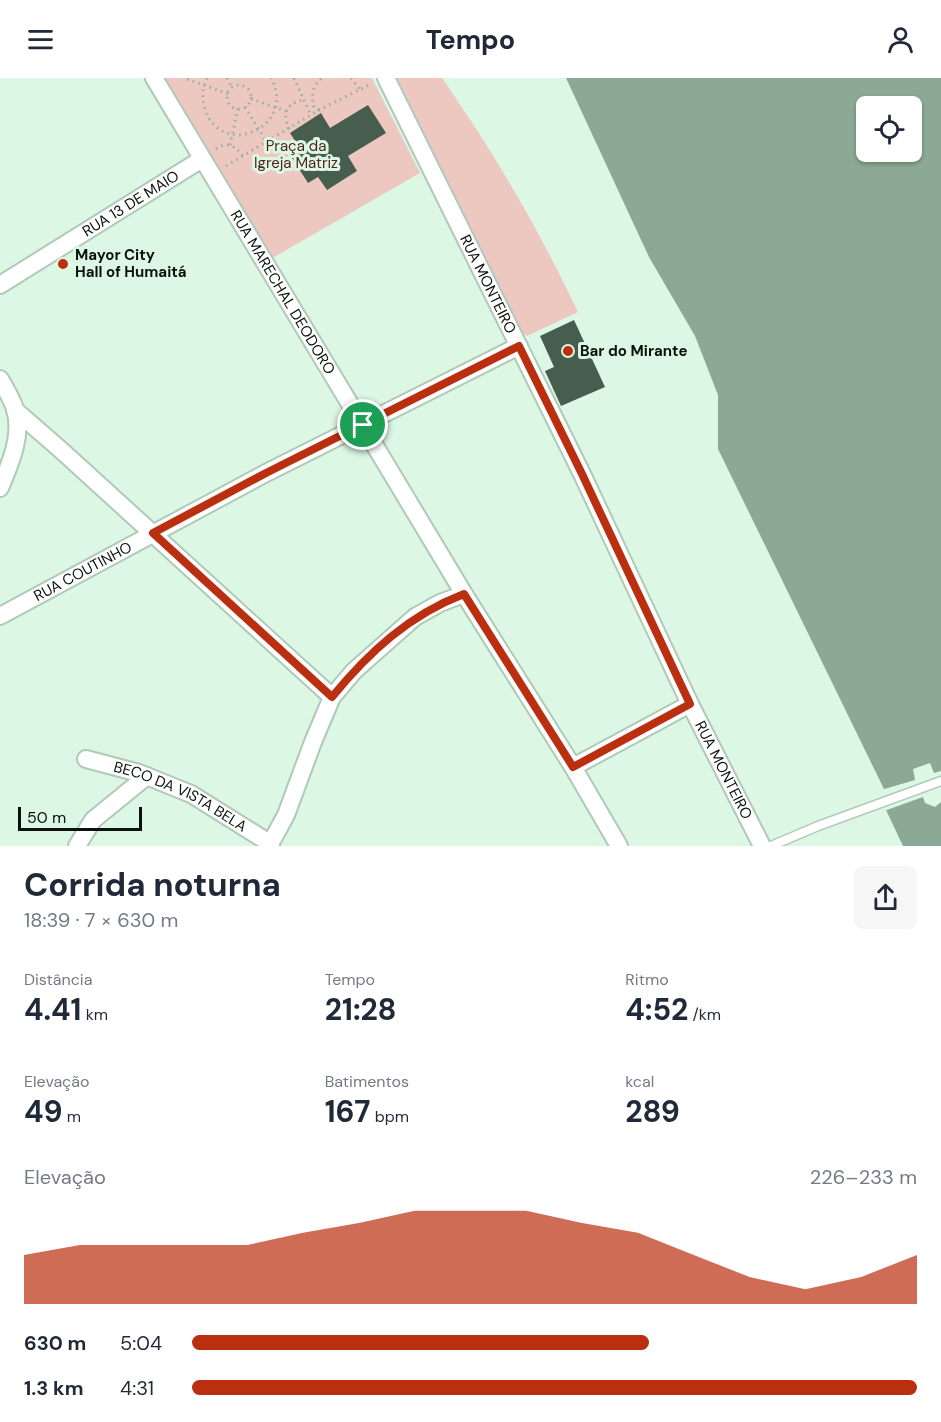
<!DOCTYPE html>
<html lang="pt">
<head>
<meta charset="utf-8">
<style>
	body { margin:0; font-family:"DM Sans",sans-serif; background:#f6f6f7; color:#1f2937; height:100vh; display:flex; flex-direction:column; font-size:22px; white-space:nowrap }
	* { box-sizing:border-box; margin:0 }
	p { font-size:20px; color:#747a83 }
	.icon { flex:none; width:33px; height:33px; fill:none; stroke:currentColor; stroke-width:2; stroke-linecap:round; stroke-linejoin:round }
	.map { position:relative; height:768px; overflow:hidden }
	.panel { display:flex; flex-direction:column; background:#fff; flex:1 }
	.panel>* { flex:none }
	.fabs { position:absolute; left:856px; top:18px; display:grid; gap:12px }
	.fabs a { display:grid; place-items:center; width:66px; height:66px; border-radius:9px; background:#fff; box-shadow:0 2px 4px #0004; font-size:30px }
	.scale { position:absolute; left:18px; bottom:15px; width:124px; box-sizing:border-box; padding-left:6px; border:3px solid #09120c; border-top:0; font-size:16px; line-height:21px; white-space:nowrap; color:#09120c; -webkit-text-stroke:4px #ddf7e5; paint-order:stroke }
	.pin { position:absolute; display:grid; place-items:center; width:51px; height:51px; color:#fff; margin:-26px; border:3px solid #fff; border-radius:50%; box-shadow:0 2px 6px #0007 }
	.round { display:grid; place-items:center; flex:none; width:63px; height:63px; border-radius:9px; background:#f6f6f7 }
	.head { display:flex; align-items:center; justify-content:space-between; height:102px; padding:0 24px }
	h1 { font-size:33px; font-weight:700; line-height:45px }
	.stats { display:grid; grid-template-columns:repeat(3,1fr); gap:9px; height:102px; padding:6px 24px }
	.stats div { display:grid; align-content:center }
	.stats b { font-size:30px; font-weight:700 }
	.stats small { font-size:16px; font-weight:400 }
	.stats p { font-size:16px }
	.chart { height:168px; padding:12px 24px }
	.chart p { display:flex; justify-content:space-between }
	.chart svg { width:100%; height:108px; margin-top:6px; fill:#ba2f0f; opacity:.7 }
	ul { padding:0 24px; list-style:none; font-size:20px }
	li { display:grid; grid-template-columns:96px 72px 1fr; align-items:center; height:45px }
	li i { height:15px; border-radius:8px; background:#ba2f0f }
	header { display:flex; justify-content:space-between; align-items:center; height:78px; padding:0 24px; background:#fff; font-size:27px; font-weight:700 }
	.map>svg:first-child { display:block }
	.green { fill:#ecc8c0 }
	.water { fill:#8ca995; fill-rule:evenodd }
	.pier { fill:#ddf7e5 }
	.building { fill:#475d4e }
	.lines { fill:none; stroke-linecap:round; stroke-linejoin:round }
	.lane-casing { stroke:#b0c9b8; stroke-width:11 }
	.street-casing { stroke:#b0c9b8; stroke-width:20 }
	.path { stroke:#99aea0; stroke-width:3; stroke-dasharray:1.5 4.5; stroke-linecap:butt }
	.lane { stroke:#fff; stroke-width:8 }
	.street { stroke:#fff; stroke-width:16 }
	.route-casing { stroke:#fff; stroke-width:12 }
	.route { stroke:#ba2f0f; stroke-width:8 }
	.poi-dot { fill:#ba2f0f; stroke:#ddf7e5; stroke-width:2 }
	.labels { text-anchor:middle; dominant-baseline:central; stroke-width:6; stroke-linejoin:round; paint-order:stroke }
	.park-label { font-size:15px; fill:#522319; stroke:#ddf7e5 }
	.street-label { font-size:15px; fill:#09120c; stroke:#ddf7e5 }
	.poi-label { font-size:15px; font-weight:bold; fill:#09120c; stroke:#ddf7e5; text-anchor:start }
</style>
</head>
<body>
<header><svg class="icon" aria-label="menu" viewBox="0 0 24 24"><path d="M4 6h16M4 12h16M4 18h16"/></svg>Tempo<svg class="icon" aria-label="person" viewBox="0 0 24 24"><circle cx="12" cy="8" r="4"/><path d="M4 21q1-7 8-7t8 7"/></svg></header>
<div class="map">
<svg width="941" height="768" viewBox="0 0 941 768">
	<rect width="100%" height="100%" fill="#ddf7e5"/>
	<g class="green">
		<polygon points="159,0 372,0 420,95 269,182"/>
		<path d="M397,0H442C495,76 538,150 578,234L527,258L522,255Z"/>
	</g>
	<path class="water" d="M566,0H941V768H903L886,732L884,711L718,371V317L695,258L649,179ZM867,28H912V74H867Z"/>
	<polygon class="pier" points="930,685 934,695 941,693 941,724 935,729 925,725 923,719 884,733 881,712 915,702 913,691"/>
	<g class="building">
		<polygon points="368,27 386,55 348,78 357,93 327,112 318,99 308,105 289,75 299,69 290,55 321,35 330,50"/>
		<polygon points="574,242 605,309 561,328 545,293 554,289 540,258"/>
	</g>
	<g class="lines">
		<defs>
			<polyline id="lane" points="771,768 818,748 941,703"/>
			<g id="street">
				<path id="s1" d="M154,0L464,516L573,689L619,768"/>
				<path id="s2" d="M386,0L582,396L690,626L762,768"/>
				<path id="s3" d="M0,207L202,81"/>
				<path d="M0,301C5,310 12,321 15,331C23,358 10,386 0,410"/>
				<polyline points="15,332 62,373 332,619"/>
				<path id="s4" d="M0,538L266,395L519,268"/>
				<path id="s5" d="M86,681L139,695L191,716L271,766"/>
				<polyline points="573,689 690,626"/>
				<polyline points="77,768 93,742 147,698"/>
				<polyline points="269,768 286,737 313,664 332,619 354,593 415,539 440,525 464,516"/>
			</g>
		</defs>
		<use href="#lane" class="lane-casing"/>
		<use href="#street" class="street-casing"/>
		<g class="path">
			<path d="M207,0C202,10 202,20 205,31C222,83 298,48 271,0"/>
			<polyline points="227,0 232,10"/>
			<polyline points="294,0 311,38"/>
			<polyline points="351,0 361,13"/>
			<polyline points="187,1 228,16"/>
			<circle cx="239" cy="19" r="12"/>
			<polyline points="251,21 286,33"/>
			<polyline points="245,29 266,63"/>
			<path d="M319,32L314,30C311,18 312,8 322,0"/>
			<path d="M289,51C282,36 286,25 303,22"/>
			<polyline points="230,67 238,30"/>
			<path d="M216,71C227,63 235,68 243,78"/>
			<polyline points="226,88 319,32 371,6"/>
		</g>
		<use href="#lane" class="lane"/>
		<use href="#street" class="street"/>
	</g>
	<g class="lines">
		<defs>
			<path id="route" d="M519,268L582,396L690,626L573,689L464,516C409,537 369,574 332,619L153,455L266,395Z"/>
		</defs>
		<use href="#route" class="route-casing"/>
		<use href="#route" class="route"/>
	</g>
	<g class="poi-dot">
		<circle cx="63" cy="186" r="6"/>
		<circle cx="568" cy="273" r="6"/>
	</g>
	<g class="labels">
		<g class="park-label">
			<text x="296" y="68">Praça da<tspan x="296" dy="17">Igreja Matriz</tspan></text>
		</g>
		<g class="street-label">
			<text stroke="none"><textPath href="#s3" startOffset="154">RUA 13 DE MAIO</textPath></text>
			<text stroke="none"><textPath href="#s2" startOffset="230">RUA MONTEIRO</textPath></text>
			<text stroke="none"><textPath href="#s1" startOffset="250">RUA MARECHAL DEODORO</textPath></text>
			<text stroke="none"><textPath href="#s4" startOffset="94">RUA COUTINHO</textPath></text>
			<text stroke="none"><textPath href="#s2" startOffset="770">RUA MONTEIRO</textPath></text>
			<text stroke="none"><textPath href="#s5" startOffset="102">BECO DA VISTA BELA</textPath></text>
		</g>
		<g class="poi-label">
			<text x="75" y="177">Mayor City<tspan x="75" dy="17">Hall of Humaitá</tspan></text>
			<text x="580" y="273">Bar do Mirante</text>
		</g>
	</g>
</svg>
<div class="fabs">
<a><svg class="icon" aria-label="locate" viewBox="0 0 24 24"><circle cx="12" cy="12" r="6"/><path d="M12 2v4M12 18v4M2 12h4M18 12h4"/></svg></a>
</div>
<div class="scale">50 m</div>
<div class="pin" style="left:363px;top:347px;background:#1e9e55"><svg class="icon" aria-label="arrive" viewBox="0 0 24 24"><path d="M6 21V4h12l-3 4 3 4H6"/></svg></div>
</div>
<section class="panel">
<div class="head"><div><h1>Corrida noturna</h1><p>18:39 · 7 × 630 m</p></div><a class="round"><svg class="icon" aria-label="share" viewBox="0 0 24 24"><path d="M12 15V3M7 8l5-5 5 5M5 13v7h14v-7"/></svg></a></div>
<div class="stats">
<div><p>Distância</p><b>4.41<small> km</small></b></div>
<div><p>Tempo</p><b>21:28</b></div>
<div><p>Ritmo</p><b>4:52<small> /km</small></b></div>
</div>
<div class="stats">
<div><p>Elevação</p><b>49<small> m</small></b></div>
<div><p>Batimentos</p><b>167<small> bpm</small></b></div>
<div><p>kcal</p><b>289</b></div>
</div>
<div class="chart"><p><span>Elevação</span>226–233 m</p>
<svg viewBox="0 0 160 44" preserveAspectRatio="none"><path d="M0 44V24L10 20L20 20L30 20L40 20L50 15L60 11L70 6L80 6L90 6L100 11L110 15L120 24L130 33L140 38L150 33L160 24V44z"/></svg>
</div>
<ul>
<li><b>630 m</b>5:04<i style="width:63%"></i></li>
<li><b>1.3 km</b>4:31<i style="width:100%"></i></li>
</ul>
</section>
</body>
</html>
